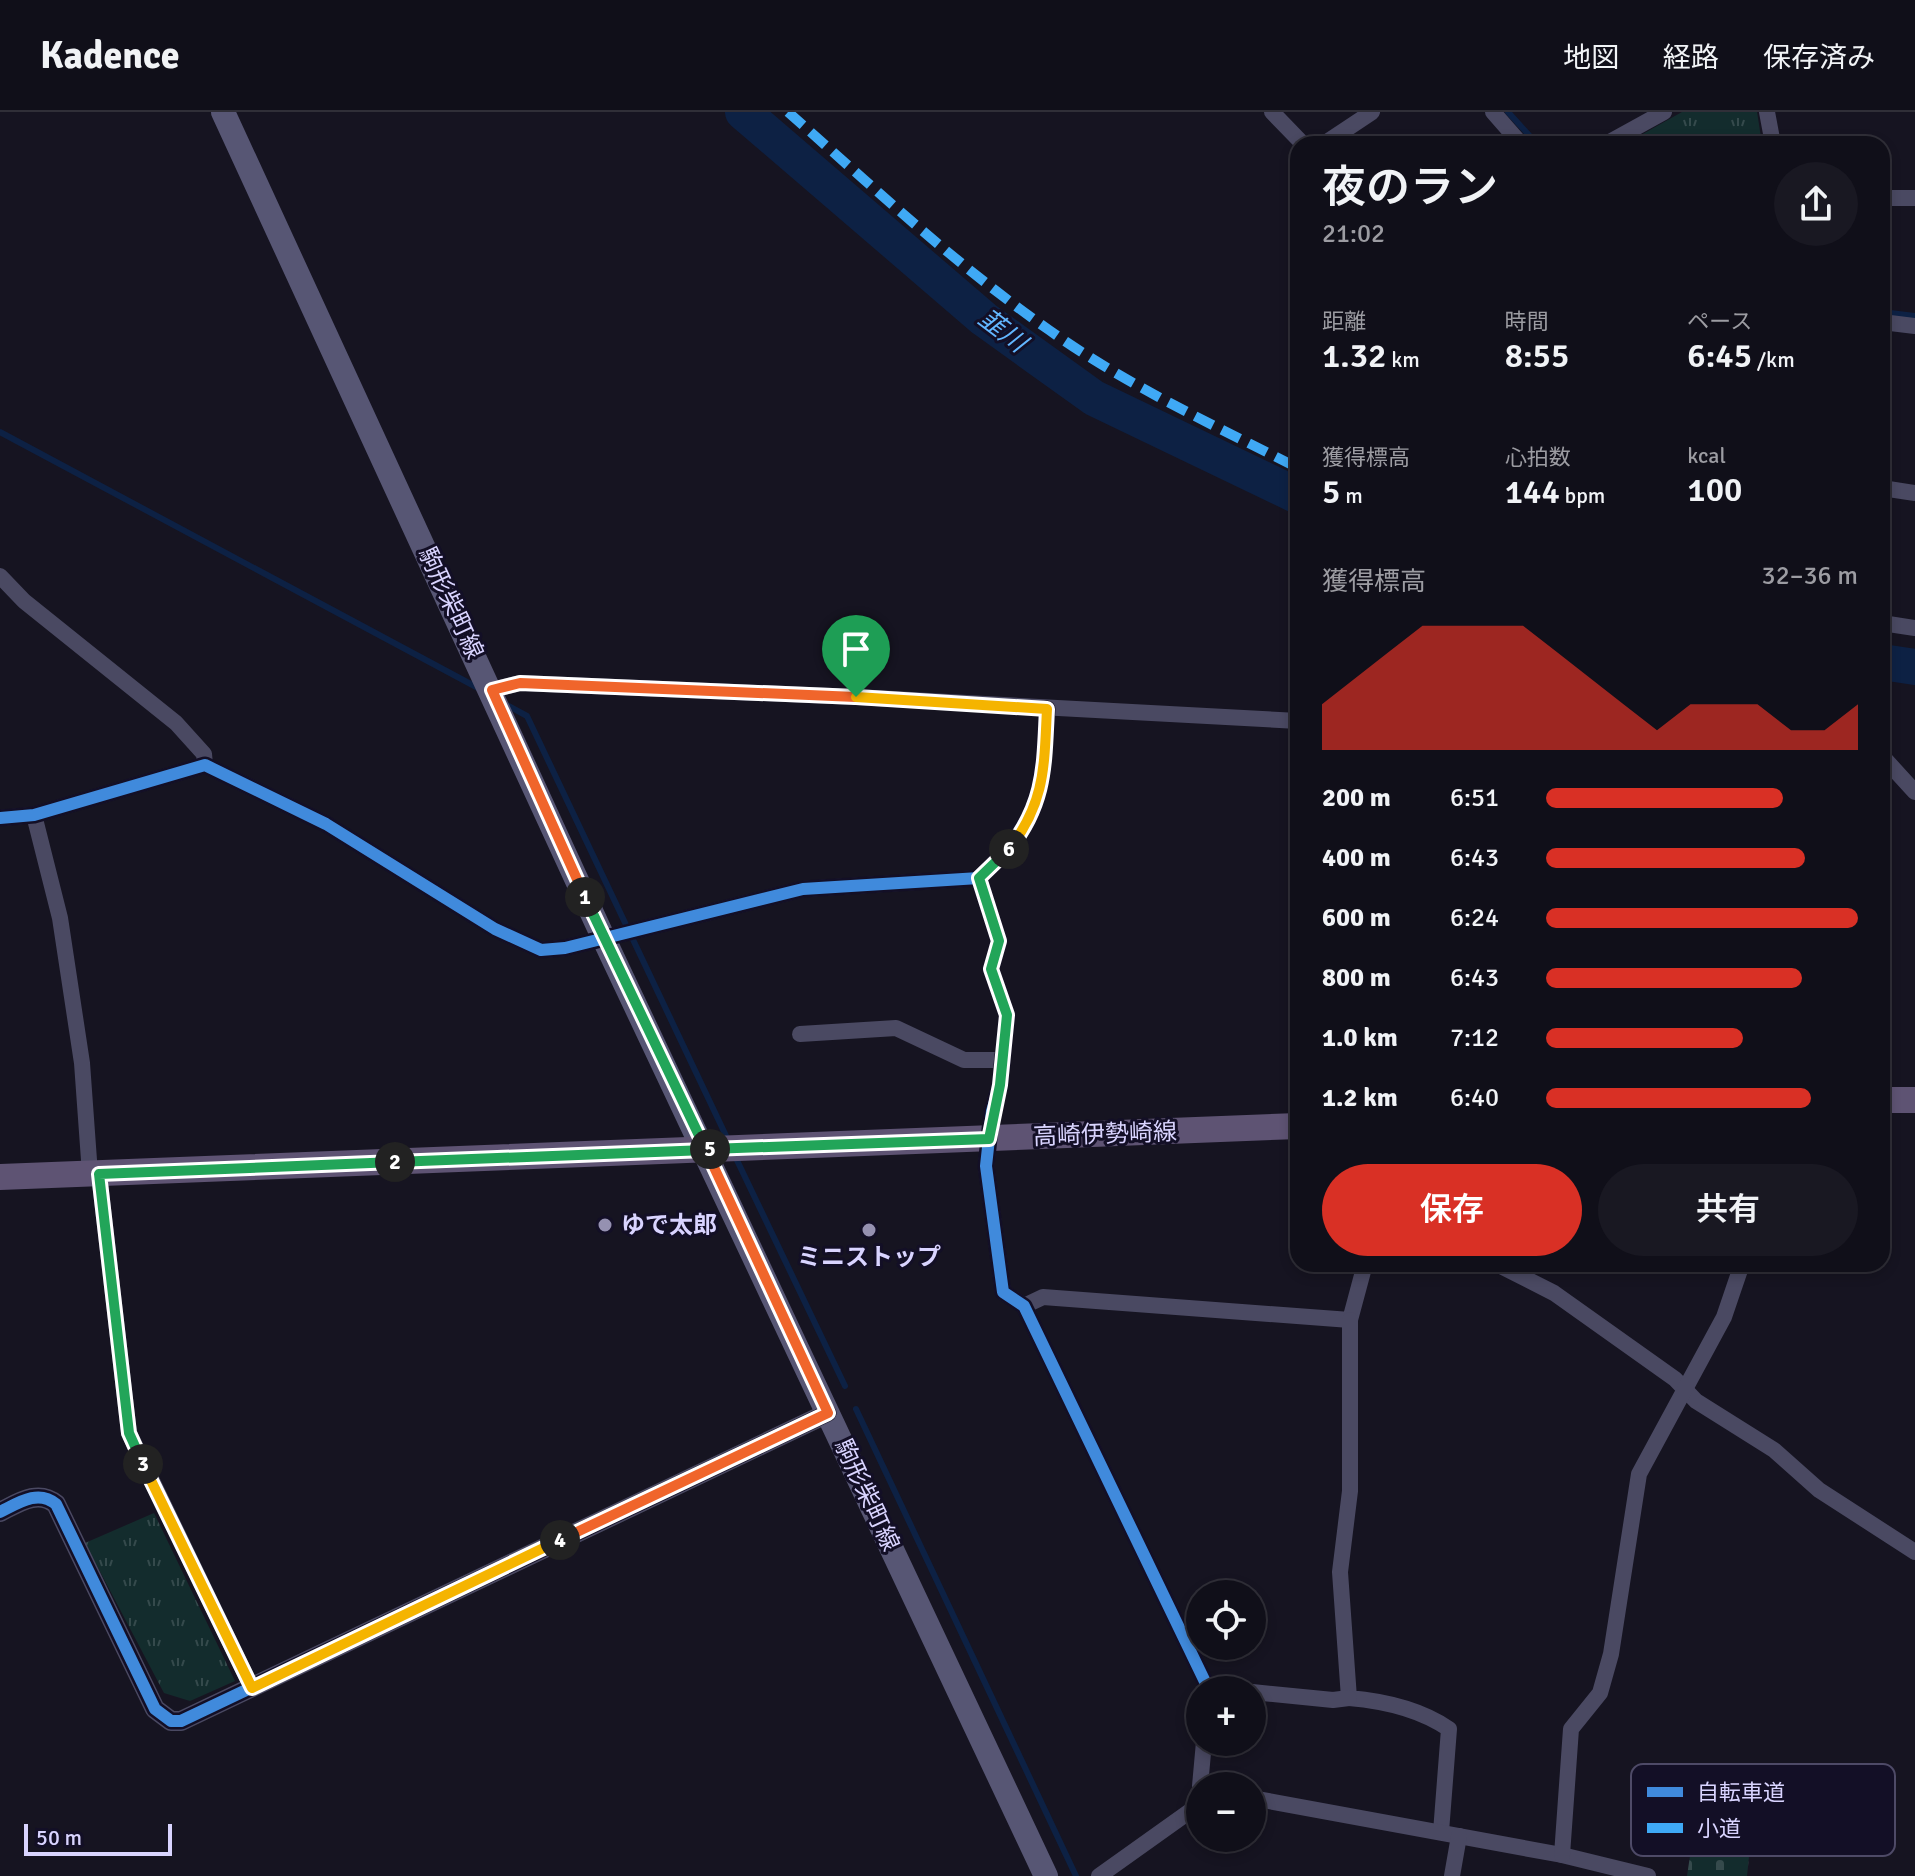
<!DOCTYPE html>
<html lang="ja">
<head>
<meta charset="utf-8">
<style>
	body { margin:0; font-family:Signika,"Noto Sans JP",sans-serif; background:#191822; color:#f1f3f6; height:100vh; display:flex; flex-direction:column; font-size:30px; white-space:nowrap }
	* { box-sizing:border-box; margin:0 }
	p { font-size:26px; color:#9c9ca2 }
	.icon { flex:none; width:44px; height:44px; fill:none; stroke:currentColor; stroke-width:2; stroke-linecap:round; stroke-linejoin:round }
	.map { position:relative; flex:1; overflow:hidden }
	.drawer { position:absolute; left:1290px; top:24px; width:600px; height:1136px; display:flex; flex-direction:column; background:#100f19; border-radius:24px; box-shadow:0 4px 12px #0003,0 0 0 2px #302f38 }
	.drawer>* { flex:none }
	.controls { position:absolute; left:1186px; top:1468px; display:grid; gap:16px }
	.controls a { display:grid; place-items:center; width:80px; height:80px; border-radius:50%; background:#100f19; box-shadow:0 4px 12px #0003,0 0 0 2px #302f38; font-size:40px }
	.scale { position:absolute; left:24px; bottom:20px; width:148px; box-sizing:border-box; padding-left:8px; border:4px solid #d9d4ff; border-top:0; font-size:22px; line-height:28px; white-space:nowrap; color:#d9d4ff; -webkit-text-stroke:6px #130f26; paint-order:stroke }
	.pin { position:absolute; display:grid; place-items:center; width:68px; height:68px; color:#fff; margin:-82px -34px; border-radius:50% 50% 50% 0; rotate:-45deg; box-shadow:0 0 8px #0007 }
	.pin .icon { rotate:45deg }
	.km { position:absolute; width:40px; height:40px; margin:-20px; border-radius:50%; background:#222; color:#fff; font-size:22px; line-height:40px; text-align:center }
	.round { display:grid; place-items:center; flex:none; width:84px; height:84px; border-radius:42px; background:#191822 }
	.overview { display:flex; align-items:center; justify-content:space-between; height:136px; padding:0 32px }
	h1 { font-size:44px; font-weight:600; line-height:60px }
	.figures { display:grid; grid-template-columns:repeat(3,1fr); gap:12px; height:136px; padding:8px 32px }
	.figures div { display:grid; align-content:center }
	.figures b { font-size:34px; font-weight:600 }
	.figures small { font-size:22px; font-weight:400 }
	.figures p { font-size:22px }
	.chart { height:224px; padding:16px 32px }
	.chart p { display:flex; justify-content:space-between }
	.chart svg { width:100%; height:144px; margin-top:8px; fill:#d93025; opacity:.7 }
	.primary-button { display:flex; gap:16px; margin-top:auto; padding:16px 32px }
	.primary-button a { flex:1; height:92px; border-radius:48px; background:#d93025; color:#fff; font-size:32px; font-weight:600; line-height:92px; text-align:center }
	.primary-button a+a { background:#191822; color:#f1f3f6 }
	ul { padding:0 32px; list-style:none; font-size:26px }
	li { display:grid; grid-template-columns:128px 96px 1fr; align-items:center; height:60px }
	li i { height:20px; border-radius:10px; background:#d93025 }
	header { display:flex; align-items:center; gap:48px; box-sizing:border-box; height:112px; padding:0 40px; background:#100f19; border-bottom:2px solid #302f38 }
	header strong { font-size:38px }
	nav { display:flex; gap:44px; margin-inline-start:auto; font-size:28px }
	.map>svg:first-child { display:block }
	.grass { fill:url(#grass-tufts) }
	.cemetery { fill:url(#cemetery-stones) }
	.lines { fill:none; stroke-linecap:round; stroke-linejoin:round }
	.stream { stroke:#0d2144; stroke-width:6 }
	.river { stroke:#0d2144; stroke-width:36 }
	.minor { stroke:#4a4962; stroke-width:16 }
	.tertiary { stroke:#4a4962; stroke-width:20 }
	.secondary { stroke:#575674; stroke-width:24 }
	.primary { stroke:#5e5373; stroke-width:26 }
	.quiet { stroke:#3fa9f5; stroke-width:10; stroke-dasharray:20 10; stroke-linecap:butt }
	.cycleway-casing { stroke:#130f26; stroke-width:17 }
	.cycleway { stroke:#408adc; stroke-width:12 }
	.split-1-casing { stroke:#fff; stroke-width:16 }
	.split-2-casing { stroke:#fff; stroke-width:16 }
	.split-3-casing { stroke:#fff; stroke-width:16 }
	.split-4-casing { stroke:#fff; stroke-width:16 }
	.split-5-casing { stroke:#fff; stroke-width:16 }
	.split-6-casing { stroke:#fff; stroke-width:16 }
	.split-7-casing { stroke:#fff; stroke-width:16 }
	.split-1 { stroke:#f0652b; stroke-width:10 }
	.split-2 { stroke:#22a559; stroke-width:10 }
	.split-3 { stroke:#22a559; stroke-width:10 }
	.split-4 { stroke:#f5b400; stroke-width:10 }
	.split-5 { stroke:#f0652b; stroke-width:10 }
	.split-6 { stroke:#22a559; stroke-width:10 }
	.split-7 { stroke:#f5b400; stroke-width:10 }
	.poi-dot { fill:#9591b1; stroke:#130f26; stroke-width:3 }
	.labels { text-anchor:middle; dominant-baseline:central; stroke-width:6; stroke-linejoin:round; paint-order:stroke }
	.street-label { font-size:24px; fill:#d9d4ff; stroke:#130f26 }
	.poi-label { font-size:24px; font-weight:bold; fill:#d9d4ff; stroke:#130f26; text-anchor:start }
	.water-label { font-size:26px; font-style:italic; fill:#62b6ff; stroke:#130f26 }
	.key { fill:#130f26; stroke:#4e4a67; stroke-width:2 }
	.key-label { font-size:22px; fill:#d9d4ff }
</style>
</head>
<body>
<header>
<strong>Kadence</strong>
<nav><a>地図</a><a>経路</a><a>保存済み</a></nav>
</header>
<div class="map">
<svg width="1915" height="1764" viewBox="0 0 1915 1764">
	<defs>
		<pattern id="grass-tufts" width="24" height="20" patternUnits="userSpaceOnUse" patternTransform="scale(2)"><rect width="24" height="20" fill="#132c2d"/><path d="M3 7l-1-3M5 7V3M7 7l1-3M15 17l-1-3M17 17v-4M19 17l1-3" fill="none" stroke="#354a4c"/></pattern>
		<pattern id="cemetery-stones" width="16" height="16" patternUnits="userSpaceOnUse" patternTransform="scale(2)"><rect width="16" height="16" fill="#132c2d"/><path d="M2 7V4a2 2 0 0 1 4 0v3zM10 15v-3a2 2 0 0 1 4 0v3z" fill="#354a4c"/></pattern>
	</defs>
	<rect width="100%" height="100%" fill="#161421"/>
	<g class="grass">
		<polygon points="1682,0 1757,0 1762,32 1625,32"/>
		<polygon points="154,1401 235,1569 190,1589 164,1581 85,1431"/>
	</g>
	<polygon class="cemetery" points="1692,1670 1746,1670 1743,1703 1753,1706 1747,1764 1687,1764 1694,1717 1687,1703"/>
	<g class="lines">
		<g class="stream">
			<polyline points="1508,0 1537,32"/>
			<polyline points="1882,200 1915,204"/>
			<polyline points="0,320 480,577"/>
			<polyline points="503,591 527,604 728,1028"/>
			<polyline points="734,1042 845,1274"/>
			<polyline points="856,1297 1076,1764"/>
		</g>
		<g class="river">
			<polyline points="743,0 984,207 1094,286 1298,384"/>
			<polyline points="1882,550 1915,555"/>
		</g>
		<g class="minor">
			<polyline points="1272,0 1303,32"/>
			<polyline points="1493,0 1521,32"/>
			<polyline points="1767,0 1773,32"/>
			<polyline points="1324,32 1372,0"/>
			<polyline points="1606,32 1664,0"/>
			<polyline points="1882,86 1915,86"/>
			<polyline points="1882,210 1915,214"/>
			<polyline points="1882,376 1915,381"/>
			<polyline points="0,464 24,489 176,611 204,642 205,653"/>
			<polyline points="1882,511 1915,516"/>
			<polyline points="492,578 520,571 856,585 1298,609"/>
			<polyline points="1882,644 1915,680"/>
			<polyline points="34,703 60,806 82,951 90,1062"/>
			<path d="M0,706L34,703L205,653L326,712L495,817L541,838L565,836L803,777L979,766C1043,707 1042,680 1047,597"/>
			<polyline points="979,766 999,829 991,857 1007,903 1000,973 992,999 986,1054 1003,1180 1024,1194 1209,1578"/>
			<polyline points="800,922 896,916 964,948 1003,948"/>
			<polyline points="99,1062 129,1321 252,1576"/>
			<polyline points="1497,1152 1554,1181 1675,1267 1696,1289 1774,1338 1819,1378 1915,1440"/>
			<polyline points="1024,1194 1043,1185 1350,1208 1365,1152"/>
			<path d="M1350,1208V1379L1340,1460L1349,1586C1384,1589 1420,1597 1449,1617L1441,1720"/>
			<polyline points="1252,1580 1333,1588 1349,1586"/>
			<polyline points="1200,1674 1204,1630"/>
			<polyline points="1252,1686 1562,1743 1648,1764"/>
			<polyline points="1562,1743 1571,1617 1600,1581 1611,1542 1639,1362 1724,1205 1742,1152"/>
			<polyline points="1099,1764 1200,1692"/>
			<polyline points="1452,1764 1459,1724"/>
		</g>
		<path class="tertiary" d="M0,1400C18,1391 38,1377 56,1392L155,1597L171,1609H181L828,1301"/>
		<polyline class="secondary" points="223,0 603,825 1046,1764"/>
		<g class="primary">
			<polyline points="1882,988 1915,988"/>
			<polyline points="0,1065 1298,1014"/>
		</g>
		<path class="quiet" d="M788,0C873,75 956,153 1049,218C1126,273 1214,313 1298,356"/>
		<defs>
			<g id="cycleway">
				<path d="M0,706L34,703L205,653L326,712L495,817L541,838L565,836L803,777L979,766C1043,707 1042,680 1047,597"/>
				<polyline points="979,766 999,829 991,857 1007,903 1000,973 992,999 986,1054 1003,1180 1024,1194 1209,1578"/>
				<path d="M0,1400C18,1391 38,1377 56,1392L155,1597L171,1609H181L828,1301"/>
			</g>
		</defs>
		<use href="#cycleway" class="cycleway-casing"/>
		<use href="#cycleway" class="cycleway"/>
	</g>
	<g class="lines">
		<defs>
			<polyline id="split-1" points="585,785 492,578 520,571 856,585"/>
			<polyline id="split-2" points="395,1050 706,1038 585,785"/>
			<polyline id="split-3" points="143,1352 129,1321 99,1062 395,1050"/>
			<polyline id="split-4" points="143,1352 252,1576 560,1428"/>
			<polyline id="split-5" points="560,1428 828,1301 706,1038 710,1037"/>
			<polyline id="split-6" points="710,1037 989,1027 1000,973 1007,903 991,857 999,829 979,766 1009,737"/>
			<path id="split-7" d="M856,585L1047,597C1044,653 1046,690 1009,737"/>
		</defs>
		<use href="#split-1" class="split-1-casing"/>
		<use href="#split-2" class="split-2-casing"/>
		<use href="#split-3" class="split-3-casing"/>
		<use href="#split-4" class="split-4-casing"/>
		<use href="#split-5" class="split-5-casing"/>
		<use href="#split-6" class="split-6-casing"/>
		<use href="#split-7" class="split-7-casing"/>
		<use href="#split-1" class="split-1"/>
		<use href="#split-2" class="split-2"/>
		<use href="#split-3" class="split-3"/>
		<use href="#split-4" class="split-4"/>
		<use href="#split-5" class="split-5"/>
		<use href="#split-6" class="split-6"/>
		<use href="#split-7" class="split-7"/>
	</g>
	<g class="poi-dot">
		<circle cx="605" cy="1113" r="8"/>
		<circle cx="869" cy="1118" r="8"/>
	</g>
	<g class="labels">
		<g class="street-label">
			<text transform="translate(451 491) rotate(65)">駒形柴町線</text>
			<text transform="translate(1105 1022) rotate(-2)">高崎伊勢崎線</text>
			<text transform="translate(867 1383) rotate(65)">駒形柴町線</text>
		</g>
		<g class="poi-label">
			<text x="621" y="1113">ゆで太郎</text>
			<text x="869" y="1145" text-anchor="middle">ミニストップ</text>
		</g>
		<g class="water-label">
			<text transform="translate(1002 219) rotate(37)">韮川</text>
		</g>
	</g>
	<rect x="1631" y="1652" width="264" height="92" rx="12" class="key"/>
	<rect x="1647" y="1675" width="36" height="10" fill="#408adc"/>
	<rect x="1647" y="1711" width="36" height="10" fill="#3fa9f5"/>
	<g class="key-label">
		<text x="1697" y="1688">自転車道</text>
		<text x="1697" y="1724">小道</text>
	</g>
</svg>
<div class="controls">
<a><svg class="icon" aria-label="locate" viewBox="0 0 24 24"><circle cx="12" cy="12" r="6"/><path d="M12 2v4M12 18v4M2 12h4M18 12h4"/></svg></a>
<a>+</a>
<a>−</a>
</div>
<div class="scale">50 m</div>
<div class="pin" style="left:856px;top:585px;background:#1e9e55"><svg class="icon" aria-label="arrive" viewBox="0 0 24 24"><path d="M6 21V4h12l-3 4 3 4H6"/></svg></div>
<b class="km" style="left:585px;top:785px">1</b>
<b class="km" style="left:395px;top:1050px">2</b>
<b class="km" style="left:143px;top:1352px">3</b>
<b class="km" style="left:560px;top:1428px">4</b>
<b class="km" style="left:710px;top:1037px">5</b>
<b class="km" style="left:1009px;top:737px">6</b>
<section class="drawer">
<div class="overview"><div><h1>夜のラン</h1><p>21:02</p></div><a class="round"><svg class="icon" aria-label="share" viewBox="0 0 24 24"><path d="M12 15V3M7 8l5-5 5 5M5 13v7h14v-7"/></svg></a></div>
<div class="figures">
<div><p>距離</p><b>1.32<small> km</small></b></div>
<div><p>時間</p><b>8:55</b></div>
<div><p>ペース</p><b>6:45<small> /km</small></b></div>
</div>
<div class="figures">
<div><p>獲得標高</p><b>5<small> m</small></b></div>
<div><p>心拍数</p><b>144<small> bpm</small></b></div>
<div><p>kcal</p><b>100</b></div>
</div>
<div class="chart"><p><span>獲得標高</span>32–36 m</p>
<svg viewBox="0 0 160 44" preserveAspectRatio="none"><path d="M0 44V30L10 22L20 14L30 6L40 6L50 6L60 6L70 14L80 22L90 30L100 38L110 30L120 30L130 30L140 38L150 38L160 30V44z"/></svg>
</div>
<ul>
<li><b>200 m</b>6:51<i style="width:76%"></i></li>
<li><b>400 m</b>6:43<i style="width:83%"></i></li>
<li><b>600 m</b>6:24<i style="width:100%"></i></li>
<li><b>800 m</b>6:43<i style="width:82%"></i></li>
<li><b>1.0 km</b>7:12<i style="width:63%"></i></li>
<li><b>1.2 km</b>6:40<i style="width:85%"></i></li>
</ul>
<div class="primary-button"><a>保存</a><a>共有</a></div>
</section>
</div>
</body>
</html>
